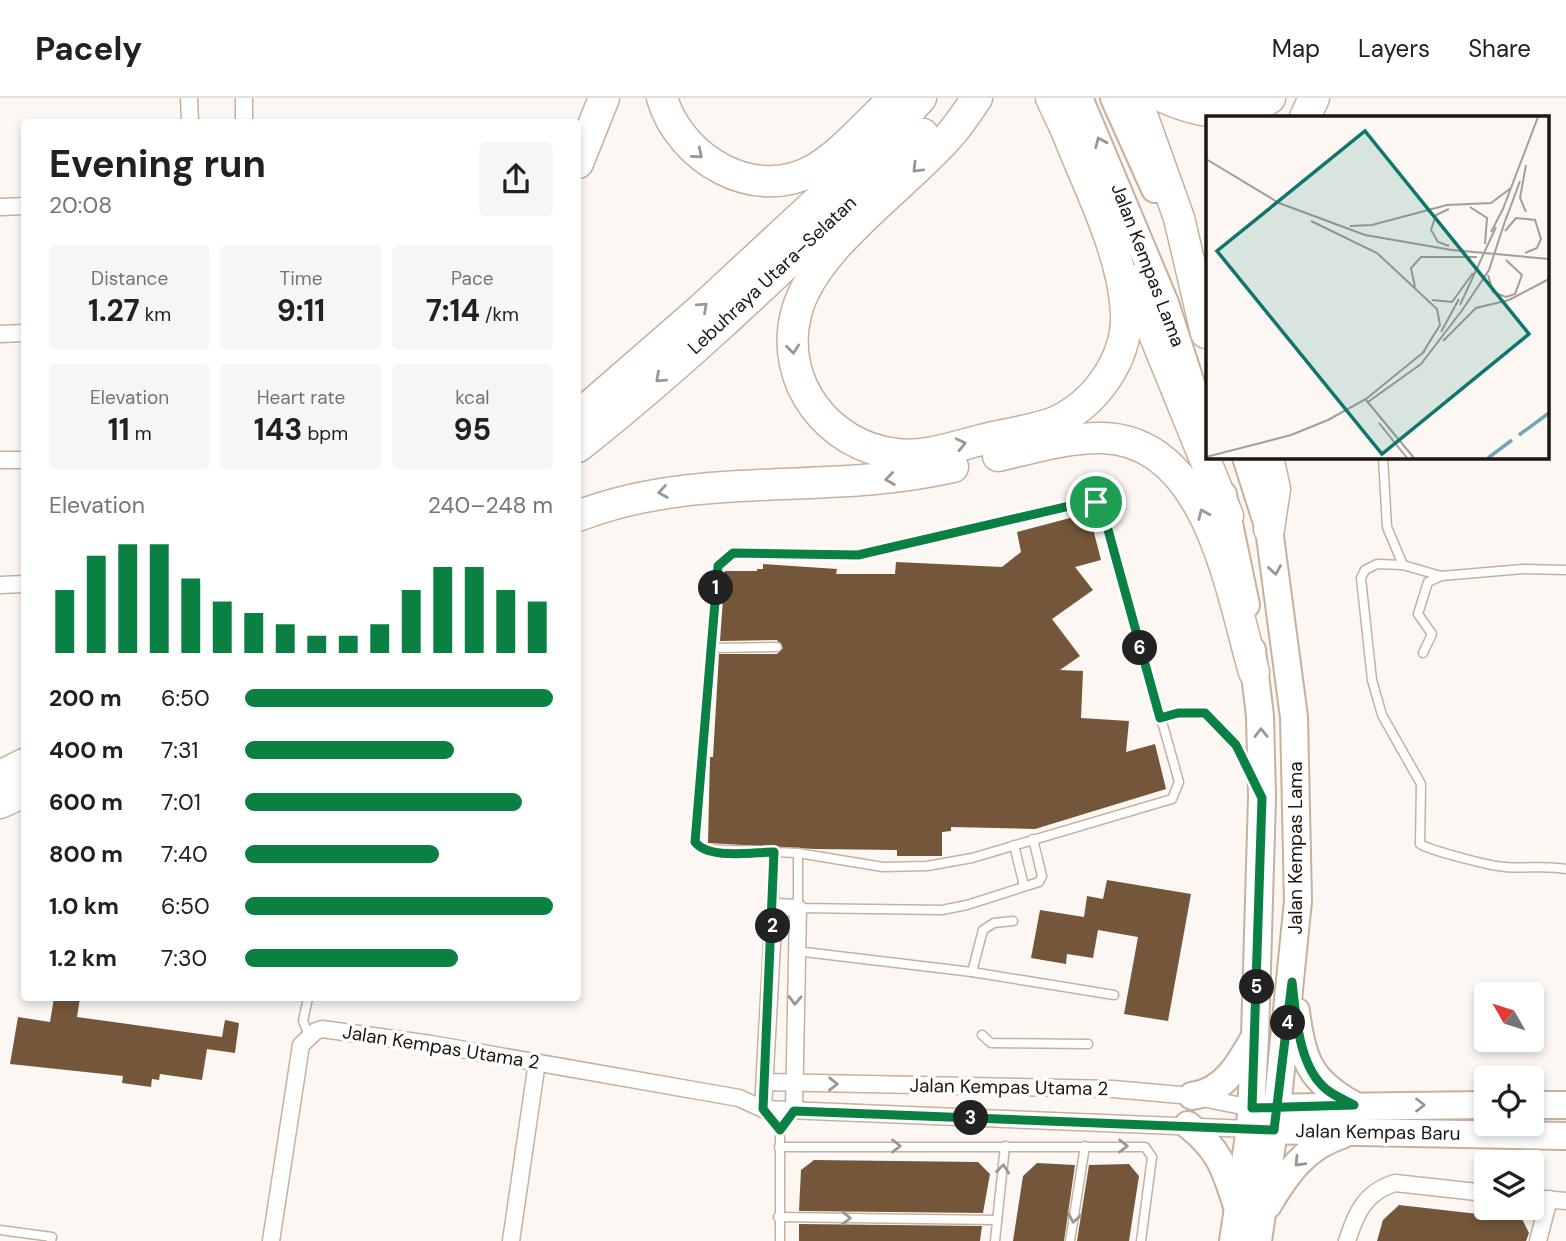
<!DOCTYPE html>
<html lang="en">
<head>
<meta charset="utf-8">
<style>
	body { margin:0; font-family:"DM Sans",sans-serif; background:#f6f6f6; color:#202124; height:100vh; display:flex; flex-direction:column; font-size:26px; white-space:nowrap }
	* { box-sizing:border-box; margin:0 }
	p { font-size:23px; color:#757577 }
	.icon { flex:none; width:38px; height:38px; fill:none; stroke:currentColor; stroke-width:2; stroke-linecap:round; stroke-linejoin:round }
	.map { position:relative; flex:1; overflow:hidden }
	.panel { position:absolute; left:21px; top:21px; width:560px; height:882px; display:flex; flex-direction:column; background:#fff; border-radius:7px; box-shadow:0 4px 10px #0003 }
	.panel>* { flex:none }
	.needle { width:46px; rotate:309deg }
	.buttons { position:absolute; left:1474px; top:884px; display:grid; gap:14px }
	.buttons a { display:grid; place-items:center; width:70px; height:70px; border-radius:7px; background:#fff; box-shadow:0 4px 10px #0003; font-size:35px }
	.pin { position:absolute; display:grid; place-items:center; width:60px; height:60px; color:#fff; margin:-30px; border:4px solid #fff; border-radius:50%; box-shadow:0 2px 7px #0007 }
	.km { position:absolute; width:35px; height:35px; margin:-18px; border-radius:50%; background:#222; color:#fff; font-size:19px; line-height:35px; text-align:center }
	.round { display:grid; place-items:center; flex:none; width:74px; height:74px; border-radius:7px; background:#f6f6f6 }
	.overview { display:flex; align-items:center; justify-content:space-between; height:119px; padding:0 28px }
	h1 { font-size:38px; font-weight:700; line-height:52px }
	.stats { display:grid; grid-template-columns:repeat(3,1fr); gap:10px; height:119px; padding:7px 28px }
	.stats div { display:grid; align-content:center; border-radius:7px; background:#f6f6f6; text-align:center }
	.stats b { font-size:30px; font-weight:700 }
	.stats small { font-size:19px; font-weight:400 }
	.stats p { font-size:19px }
	.chart { height:196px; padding:14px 28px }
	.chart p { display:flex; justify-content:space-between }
	.chart svg { width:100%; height:126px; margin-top:7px; stroke:#0b8043; stroke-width:6 }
	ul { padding:0 28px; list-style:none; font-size:23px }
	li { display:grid; grid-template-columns:112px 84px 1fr; align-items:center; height:52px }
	li i { height:18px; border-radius:9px; background:#0b8043 }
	header { display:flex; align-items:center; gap:42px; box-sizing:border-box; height:98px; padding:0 35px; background:#fff; border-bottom:2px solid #e0e0e0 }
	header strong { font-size:33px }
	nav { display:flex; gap:38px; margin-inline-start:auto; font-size:24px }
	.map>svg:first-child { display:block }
	.building { fill:#74573a }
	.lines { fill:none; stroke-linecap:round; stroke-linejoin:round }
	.lane-casing { stroke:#c7b19c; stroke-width:11 }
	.street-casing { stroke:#c7b19c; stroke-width:19 }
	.primary-casing { stroke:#c7b19c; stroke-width:30 }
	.highway-casing { stroke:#c7b19c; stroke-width:33 }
	.lane { stroke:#fff; stroke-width:8 }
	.street { stroke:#fff; stroke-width:16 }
	.primary { stroke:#fff; stroke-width:26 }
	.highway { stroke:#fff; stroke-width:30 }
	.oneway { stroke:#9a9793 }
	.route-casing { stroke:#fff; stroke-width:14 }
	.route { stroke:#0b8043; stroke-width:9 }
	.labels { text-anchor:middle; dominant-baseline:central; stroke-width:7; stroke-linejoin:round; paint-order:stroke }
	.street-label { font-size:19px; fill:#1f170f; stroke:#fff }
	.inset-river { fill:none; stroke:#75a4b6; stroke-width:3.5 }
	.inset-road { fill:none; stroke:#a49d98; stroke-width:2 }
	.view { fill:#0f766e; fill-opacity:0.15; stroke:#0f766e; stroke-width:3.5 }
	.inset-edge { fill:none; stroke:#1f170f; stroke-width:3.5 }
</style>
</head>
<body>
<header>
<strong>Pacely</strong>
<nav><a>Map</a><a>Layers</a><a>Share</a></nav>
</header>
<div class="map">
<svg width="1566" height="1143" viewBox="0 0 1566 1143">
	<rect width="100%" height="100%" fill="#fcf7f3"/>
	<g class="building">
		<polygon points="1089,415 1101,462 1075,469 1093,492 1052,521 1080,558 1060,572 1083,573 1081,620 1129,623 1126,654 1155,646 1166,691 1035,731 951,729 951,733 942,734 942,758 897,758 897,752 815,751 708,745 710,659 713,659 719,556 777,556 783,550 777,542 720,543 725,473 757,473 757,471 763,471 763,466 837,471 836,476 895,476 896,464 1002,469 1021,454 1017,434"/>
		<polygon points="1107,782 1191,796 1168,923 1124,916 1138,839 1098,832 1093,860 1067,856 1066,866 1031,860 1040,812 1084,819 1087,798 1103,801"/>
		<polygon points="54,900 80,900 77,919 222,939 225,922 239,925 235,955 207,951 202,982 160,976 159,982 152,981 151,989 122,985 123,978 10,966 18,919 50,924"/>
		<polygon points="814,1062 978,1064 990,1076 983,1115 799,1113 801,1072"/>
		<polygon points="1037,1065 1075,1067 1064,1143 1013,1143 1023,1078"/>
		<polygon points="1129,1066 1139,1078 1129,1143 1077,1143 1089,1067"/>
		<polygon points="1399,1107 1522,1121 1529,1135 1526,1143 1377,1143 1383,1122"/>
		<polygon points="799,1126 982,1128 980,1143 799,1143"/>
	</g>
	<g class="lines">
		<defs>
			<g id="lane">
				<polyline points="1383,359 1387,429 1403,467"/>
				<polygon points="1087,404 1096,404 1102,410 1179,684 1172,701 972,760 927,768 883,769 798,755 701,751 695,744 718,468 733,455 858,457"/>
				<path d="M1566,472L1523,471L1441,478L1403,467L1377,466L1365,472L1361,480L1372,582L1382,617L1421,686L1420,746C1432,753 1490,768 1505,769C1526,771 1545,767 1566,771"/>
				<polyline points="711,550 777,549"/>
				<polyline points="1423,555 1432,536 1418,516 1428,484 1441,478"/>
				<polyline points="1160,620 1178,615 1205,615 1236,647 1251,676"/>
				<polyline points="1014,747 1024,788"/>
				<polyline points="798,755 798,810 942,812 967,807 1039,784 1042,778 1033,741"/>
				<polyline points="774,809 774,754"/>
				<polyline points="796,853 972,874 1114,897"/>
				<polyline points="972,874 983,832 994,825 1013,823"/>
				<polyline points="308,900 303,923 309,937"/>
				<polyline points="982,937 991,945 1088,946"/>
				<polyline points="765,1013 780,1032"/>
				<polyline points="779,1049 1145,1049 1152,1059 1141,1143"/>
				<polyline points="778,1119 997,1122"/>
				<polyline points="0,1132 52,1139 51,1143"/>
				<polyline points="780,1143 780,1032 793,1014"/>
				<polyline points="995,1143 1005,1048"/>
				<polyline points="1070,1143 1085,1048"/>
			</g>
			<g id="street">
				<polyline points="189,0 190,24"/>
				<polyline points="244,0 244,24"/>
				<polyline points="1,109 24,108"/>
				<polyline points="0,236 24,235"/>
				<polyline points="0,362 24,362"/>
				<polyline points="0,487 24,486"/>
				<polyline points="765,984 1113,991 1192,998 1252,1010"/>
				<polyline points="763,1011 774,809 798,810 794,1013"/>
				<polyline points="1531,1100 1566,1103"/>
				<polyline points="271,1143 301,947 316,933 322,931 431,946 739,1000 763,1011 1250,1031"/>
				<polyline points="511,1143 537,964"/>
				<path d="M1347,1143C1356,1115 1365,1094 1395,1085L1486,1095"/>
				<polyline points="1538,1143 1549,1101"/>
			</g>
			<g id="primary">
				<polyline points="1079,0 1165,205 1204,326"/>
				<polyline points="1114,0 1155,91"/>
				<polyline points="1246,359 1269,431 1294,619 1298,803 1277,1011 1258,1143"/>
				<polyline points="1223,397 1246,507"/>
				<path d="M1296,913C1302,962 1310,983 1354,1007"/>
				<path d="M1192,998C1224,994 1240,965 1254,940"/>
				<polyline points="1531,1007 1566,1007"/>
				<polyline points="1260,1010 1486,1007"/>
				<path d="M1188,1027C1220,1052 1225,1071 1237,1108"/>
				<polyline points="1256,1032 1566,1038"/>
				<path d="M1268,1107C1287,1075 1306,1048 1342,1037"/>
				<polyline points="1233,1143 1250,1031 1255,938 1262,700 1260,618 1252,552"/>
			</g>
			<g id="highway">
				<path d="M662,0C680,61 755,106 815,71C845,53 868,23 895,0"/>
				<path d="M977,0C968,13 959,27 949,38C904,90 812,150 796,216C779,284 828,348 896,356C926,360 959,347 989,340C1010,335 1035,332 1055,324C1096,306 1128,260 1126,215C1123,154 1089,91 1067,34"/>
				<polyline points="1051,0 1076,53"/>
				<polyline points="1136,0 1179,120 1206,235"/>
				<path d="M1165,0C1199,15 1237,22 1270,0"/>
				<polyline points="1305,19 1314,0"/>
				<polyline points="578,65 604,0"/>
				<polyline points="1132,182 1228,418"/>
				<polyline points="578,318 701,211 879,46 921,0"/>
				<path d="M578,349C700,253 810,143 923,36"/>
				<path d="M998,358C1032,350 1069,339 1103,340C1209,343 1231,496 1254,574"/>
				<polyline points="1268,359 1275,391 1269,431"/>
				<path d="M578,418C698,371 829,398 953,369"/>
				<polyline points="0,678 24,666"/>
				<polyline points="0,705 24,694"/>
			</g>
		</defs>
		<use href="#lane" class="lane-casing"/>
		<use href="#street" class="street-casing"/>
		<use href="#primary" class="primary-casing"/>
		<use href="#highway" class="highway-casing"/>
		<use href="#lane" class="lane"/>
		<use href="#street" class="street"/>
		<use href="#primary" class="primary"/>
		<use href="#highway" class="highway"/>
	</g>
	<defs><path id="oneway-chevron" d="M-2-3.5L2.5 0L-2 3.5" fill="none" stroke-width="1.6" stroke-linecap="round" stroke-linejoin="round" transform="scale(1.75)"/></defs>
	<g class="oneway">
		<use href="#oneway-chevron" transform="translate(1100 44) rotate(-113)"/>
		<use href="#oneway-chevron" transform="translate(698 56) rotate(40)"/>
		<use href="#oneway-chevron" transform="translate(917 70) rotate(135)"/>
		<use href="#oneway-chevron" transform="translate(703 209) rotate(-42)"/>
		<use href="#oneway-chevron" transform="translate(793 251) rotate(84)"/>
		<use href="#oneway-chevron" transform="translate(660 280) rotate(138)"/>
		<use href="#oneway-chevron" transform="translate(961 346) rotate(-13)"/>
		<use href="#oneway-chevron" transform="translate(890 381) rotate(172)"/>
		<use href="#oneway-chevron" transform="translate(663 394) rotate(171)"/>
		<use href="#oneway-chevron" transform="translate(1203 416) rotate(-114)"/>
		<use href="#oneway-chevron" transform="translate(1275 472) rotate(81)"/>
		<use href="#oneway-chevron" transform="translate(1261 635) rotate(-91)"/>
		<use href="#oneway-chevron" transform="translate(795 902) rotate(91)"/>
		<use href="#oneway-chevron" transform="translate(833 986) rotate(1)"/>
		<use href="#oneway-chevron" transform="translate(1420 1007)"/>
		<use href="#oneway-chevron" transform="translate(896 1048)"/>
		<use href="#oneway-chevron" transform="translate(1123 1048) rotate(1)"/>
		<use href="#oneway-chevron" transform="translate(1299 1064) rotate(134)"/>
		<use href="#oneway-chevron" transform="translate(1003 1071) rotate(-84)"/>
		<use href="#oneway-chevron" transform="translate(846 1120) rotate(1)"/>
		<use href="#oneway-chevron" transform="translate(1074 1120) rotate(99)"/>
	</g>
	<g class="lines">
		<defs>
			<path id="route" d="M1096,404H1087L858,457L733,455L718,468L695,744C709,762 753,754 774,754L763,1011L780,1032L794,1013L1274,1032L1292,884C1296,916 1298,968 1326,991C1334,998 1345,1002 1354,1007L1252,1010L1262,700L1236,647L1205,615H1178L1160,620L1102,410L1096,404"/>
		</defs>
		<use href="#route" class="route-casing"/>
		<use href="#route" class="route"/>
	</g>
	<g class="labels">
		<g class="street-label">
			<text transform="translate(1148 167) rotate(69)">Jalan Kempas Lama</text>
			<text transform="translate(772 177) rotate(-43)">Lebuhraya Utara–Selatan</text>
			<text transform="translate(1295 750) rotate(-90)">Jalan Kempas Lama</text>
			<text transform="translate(441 949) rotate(9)">Jalan Kempas Utama 2</text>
			<text transform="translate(1009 989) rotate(1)">Jalan Kempas Utama 2</text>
			<text transform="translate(1378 1034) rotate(1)">Jalan Kempas Baru</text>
		</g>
	</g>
	<g transform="translate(1206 18)">
		<rect width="343" height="343" fill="#fcf7f3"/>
		<path class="inset-river" d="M313,319L343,297M282,342L306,324"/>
		<path class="inset-road" d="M0,43L73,87L159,119L246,134L343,143M264,91L281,102L279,128M297,93L332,1M320,96L314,82L320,49M300,103L314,65M105,105L171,137L231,193L234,209L216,238M144,110L166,109L241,89L285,87L305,72M299,115L310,102L329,104L335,123L331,132L319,137M285,116L298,91M243,130L232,126L225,114L230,99L243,93M282,159L287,176L300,181L309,178L316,159L300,144M209,171L205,152L215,141H271M226,184L246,186L267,157M254,189L290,111M255,196L283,154L301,99M235,216L253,183M237,225L270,192L303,184L343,163M160,284L208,342M162,286L215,248L257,193M173,307L201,342M0,341L85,319L122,304L160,283L219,235"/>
		<path class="view" d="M159,15L323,218L176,338L11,135Z"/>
		<rect width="343" height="343" class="inset-edge"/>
	</g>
</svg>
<div class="buttons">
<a><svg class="needle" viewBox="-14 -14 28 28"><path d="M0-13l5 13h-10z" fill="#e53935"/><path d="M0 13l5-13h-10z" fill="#757577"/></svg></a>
<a><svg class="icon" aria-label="locate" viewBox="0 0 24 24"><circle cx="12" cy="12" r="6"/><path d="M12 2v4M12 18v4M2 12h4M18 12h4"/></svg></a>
<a><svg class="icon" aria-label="layers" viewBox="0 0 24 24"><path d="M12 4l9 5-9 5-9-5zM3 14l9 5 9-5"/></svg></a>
</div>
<div class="pin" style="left:1096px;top:404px;background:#1e9e55"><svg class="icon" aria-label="arrive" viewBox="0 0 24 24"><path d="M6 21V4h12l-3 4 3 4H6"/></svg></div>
<b class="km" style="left:716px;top:490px">1</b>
<b class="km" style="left:773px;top:828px">2</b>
<b class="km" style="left:971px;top:1020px">3</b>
<b class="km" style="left:1288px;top:925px">4</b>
<b class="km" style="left:1257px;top:889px">5</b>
<b class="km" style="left:1140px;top:550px">6</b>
<section class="panel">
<div class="overview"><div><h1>Evening run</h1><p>20:08</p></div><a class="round"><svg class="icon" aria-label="share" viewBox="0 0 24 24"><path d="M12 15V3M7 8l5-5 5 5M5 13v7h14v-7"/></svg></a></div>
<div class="stats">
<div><p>Distance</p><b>1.27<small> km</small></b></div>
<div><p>Time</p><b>9:11</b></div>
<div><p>Pace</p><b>7:14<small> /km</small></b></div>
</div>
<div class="stats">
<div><p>Elevation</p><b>11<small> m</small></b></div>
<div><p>Heart rate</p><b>143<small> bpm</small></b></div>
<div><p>kcal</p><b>95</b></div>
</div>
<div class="chart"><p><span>Elevation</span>240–248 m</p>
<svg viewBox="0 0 160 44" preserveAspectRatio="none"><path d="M5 44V22M15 44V10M25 44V6M35 44V6M45 44V18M55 44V26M65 44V30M75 44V34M85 44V38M95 44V38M105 44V34M115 44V22M125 44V14M135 44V14M145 44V22M155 44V26"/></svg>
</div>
<ul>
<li><b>200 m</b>6:50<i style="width:100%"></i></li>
<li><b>400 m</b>7:31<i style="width:68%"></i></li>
<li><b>600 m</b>7:01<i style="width:90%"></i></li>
<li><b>800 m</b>7:40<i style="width:63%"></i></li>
<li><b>1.0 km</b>6:50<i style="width:100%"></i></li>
<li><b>1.2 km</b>7:30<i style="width:69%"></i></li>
</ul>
</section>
</div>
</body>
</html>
